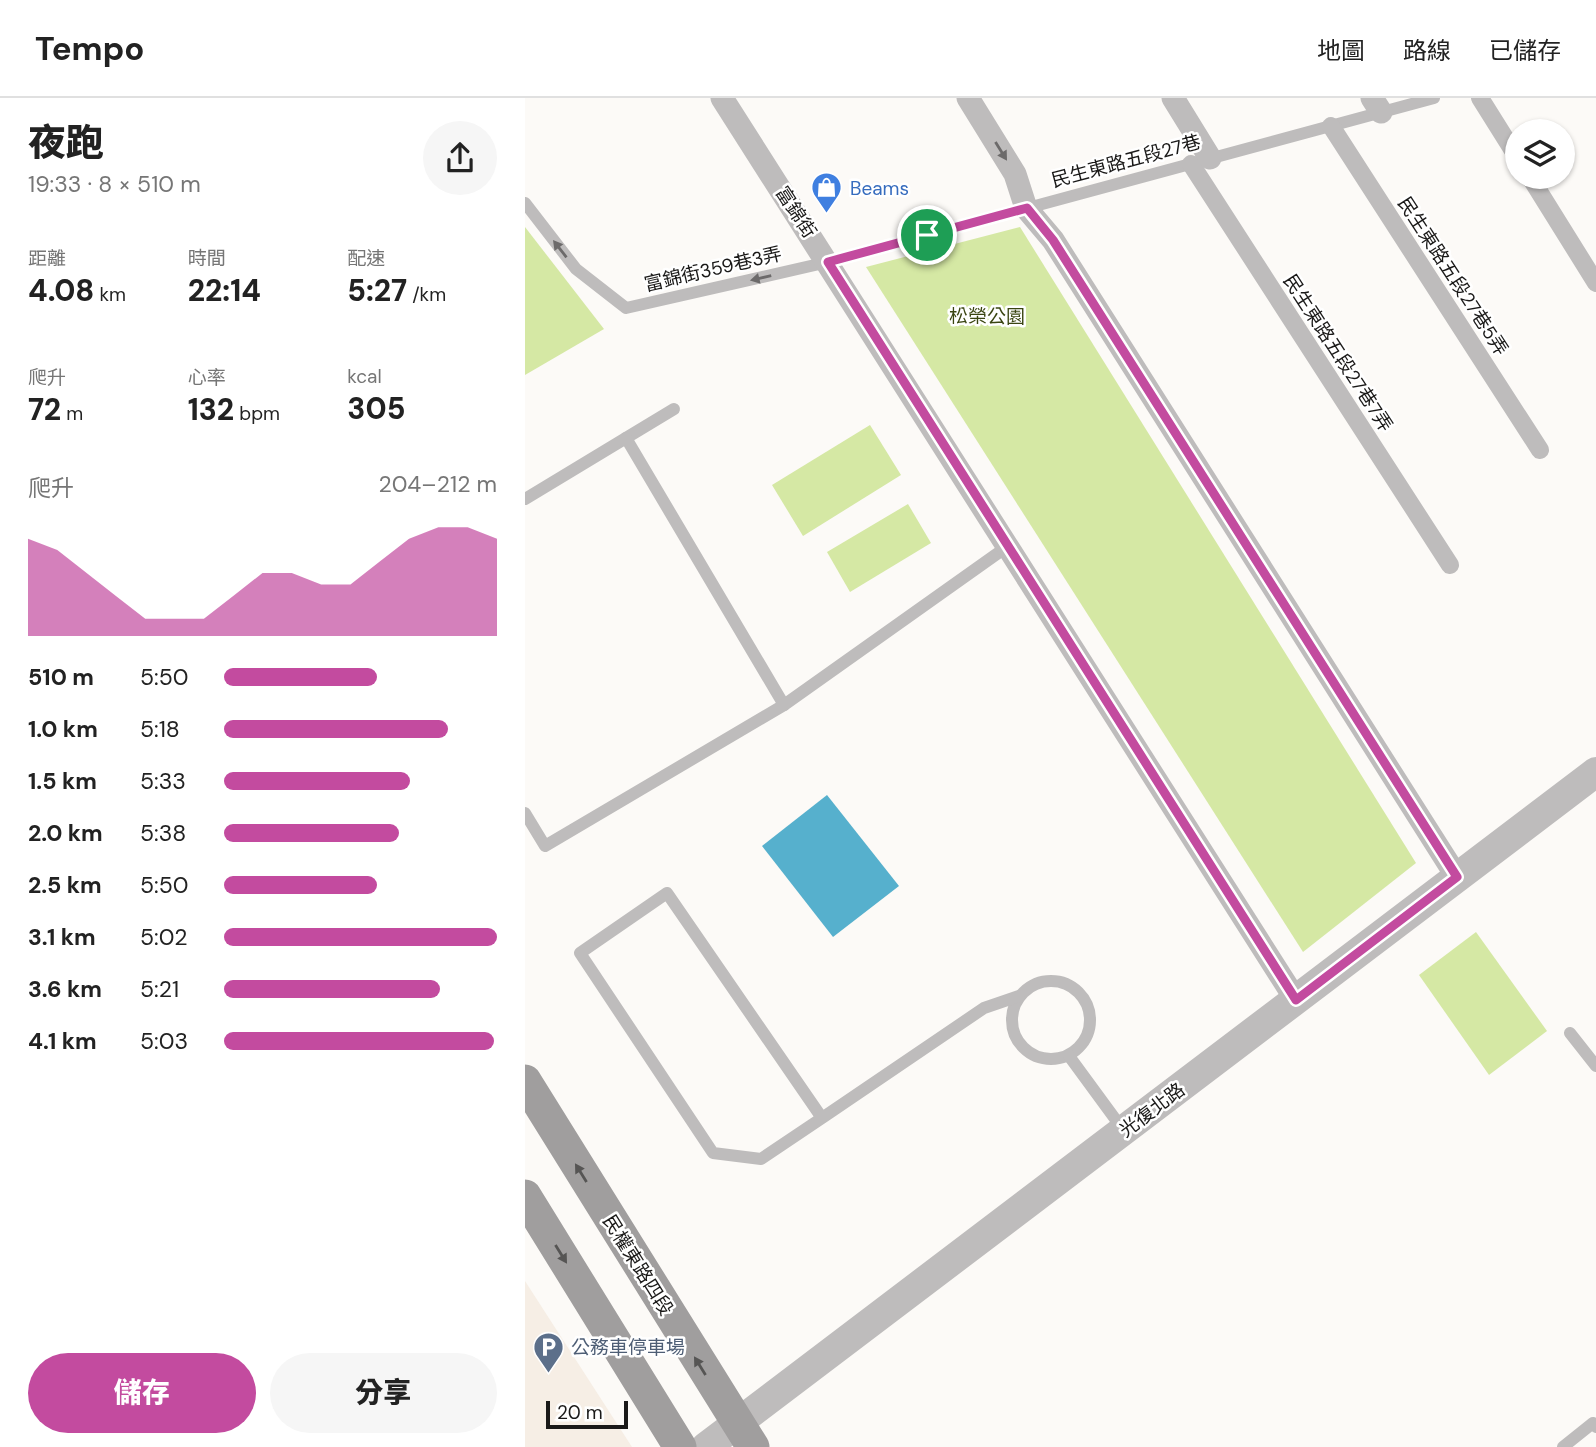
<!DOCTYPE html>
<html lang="zh-TW">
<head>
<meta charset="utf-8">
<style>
	body { margin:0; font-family:"DM Sans","Noto Sans TC",sans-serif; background:#f6f6f6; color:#222; height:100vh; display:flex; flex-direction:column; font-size:26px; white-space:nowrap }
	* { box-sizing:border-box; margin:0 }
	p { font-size:23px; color:#767676 }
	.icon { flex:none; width:38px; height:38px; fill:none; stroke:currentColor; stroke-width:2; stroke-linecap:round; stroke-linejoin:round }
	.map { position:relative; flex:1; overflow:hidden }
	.details { display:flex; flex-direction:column; background:#fff; width:525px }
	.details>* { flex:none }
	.fabs { position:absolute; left:980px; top:21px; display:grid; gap:14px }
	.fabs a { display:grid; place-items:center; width:70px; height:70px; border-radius:50%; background:#fff; box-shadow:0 2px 5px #0004; font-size:35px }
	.scale { position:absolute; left:21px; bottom:18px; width:82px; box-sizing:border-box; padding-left:7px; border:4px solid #1a1918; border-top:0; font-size:19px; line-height:24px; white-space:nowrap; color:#1a1918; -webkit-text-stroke:5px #fff; paint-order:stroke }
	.pin { position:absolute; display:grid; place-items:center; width:60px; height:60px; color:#fff; margin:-30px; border:4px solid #fff; border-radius:50%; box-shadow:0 2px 7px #0007 }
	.round { display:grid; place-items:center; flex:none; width:74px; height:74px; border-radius:37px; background:#f6f6f6 }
	.head { display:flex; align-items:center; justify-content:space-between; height:119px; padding:0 28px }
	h1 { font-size:38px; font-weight:800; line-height:52px }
	.metrics { display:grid; grid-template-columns:repeat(3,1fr); gap:10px; height:119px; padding:7px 28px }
	.metrics div { display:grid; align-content:center }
	.metrics b { font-size:30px; font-weight:800 }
	.metrics small { font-size:19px; font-weight:400 }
	.metrics p { font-size:19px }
	.chart { height:196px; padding:14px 28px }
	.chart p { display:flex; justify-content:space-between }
	.chart svg { width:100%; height:126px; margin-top:7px; fill:#c34b9f; opacity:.7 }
	.primary-button { display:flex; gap:14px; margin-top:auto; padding:14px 28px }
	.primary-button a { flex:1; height:80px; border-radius:42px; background:#c34b9f; color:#fff; font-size:28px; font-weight:800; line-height:80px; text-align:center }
	.primary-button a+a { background:#f6f6f6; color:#222 }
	ul { padding:0 28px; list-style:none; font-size:23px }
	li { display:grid; grid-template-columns:112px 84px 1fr; align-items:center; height:52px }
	li i { height:18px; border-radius:9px; background:#c34b9f }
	header { display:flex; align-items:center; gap:42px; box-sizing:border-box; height:98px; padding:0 35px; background:#fff; border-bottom:2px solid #e0e0e0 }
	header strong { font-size:33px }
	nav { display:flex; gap:38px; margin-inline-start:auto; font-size:24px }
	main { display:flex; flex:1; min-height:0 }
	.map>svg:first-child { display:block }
	.built { fill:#f6eee5 }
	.green { fill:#d5e8a4 }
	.water { fill:#56b0cd }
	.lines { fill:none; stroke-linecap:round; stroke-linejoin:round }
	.service { stroke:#bebcbc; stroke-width:12 }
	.pedestrian { stroke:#bebcbc; stroke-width:18 }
	.minor { stroke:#bebcbc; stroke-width:23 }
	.tertiary { stroke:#bebcbc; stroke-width:30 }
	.secondary { stroke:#a09e9e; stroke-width:33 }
	.oneway { fill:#6c6a6a }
	.oneway2 { fill:#565554 }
	.route-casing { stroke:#fff; stroke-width:14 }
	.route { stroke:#c34b9f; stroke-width:9 }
	.labels { text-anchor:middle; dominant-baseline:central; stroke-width:5; stroke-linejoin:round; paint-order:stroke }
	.street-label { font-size:19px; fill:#1a1918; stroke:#fff }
	.shop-label { font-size:19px; fill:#366cbe; stroke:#fff; text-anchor:start }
	.park-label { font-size:19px; fill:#3a4511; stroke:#fff }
	.service-label { font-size:19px; fill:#4e5e75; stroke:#fff; text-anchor:start }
</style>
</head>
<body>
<header>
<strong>Tempo</strong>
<nav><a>地圖</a><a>路線</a><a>已儲存</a></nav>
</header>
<main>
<section class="details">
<div class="head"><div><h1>夜跑</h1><p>19:33 · 8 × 510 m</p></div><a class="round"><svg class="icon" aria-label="share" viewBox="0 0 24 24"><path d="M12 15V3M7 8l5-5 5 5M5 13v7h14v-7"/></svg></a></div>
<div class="metrics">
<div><p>距離</p><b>4.08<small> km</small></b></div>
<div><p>時間</p><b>22:14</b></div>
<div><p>配速</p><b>5:27<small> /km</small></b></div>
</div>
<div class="metrics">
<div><p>爬升</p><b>72<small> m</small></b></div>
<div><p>心率</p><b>132<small> bpm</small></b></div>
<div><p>kcal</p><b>305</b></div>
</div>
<div class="chart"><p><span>爬升</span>204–212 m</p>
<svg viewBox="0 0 160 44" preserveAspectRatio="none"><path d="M0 44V10L10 14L20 22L30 30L40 38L50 38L60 38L70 30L80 22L90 22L100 26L110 26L120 18L130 10L140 6L150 6L160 10V44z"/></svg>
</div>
<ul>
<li><b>510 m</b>5:50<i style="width:56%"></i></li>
<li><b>1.0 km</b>5:18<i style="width:82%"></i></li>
<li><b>1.5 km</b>5:33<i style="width:68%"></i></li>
<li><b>2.0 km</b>5:38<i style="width:64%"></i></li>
<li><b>2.5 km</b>5:50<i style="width:56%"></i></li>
<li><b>3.1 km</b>5:02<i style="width:100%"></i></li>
<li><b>3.6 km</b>5:21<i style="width:79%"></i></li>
<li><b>4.1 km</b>5:03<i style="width:99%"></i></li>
</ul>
<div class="primary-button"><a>儲存</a><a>分享</a></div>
</section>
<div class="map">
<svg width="1071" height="1349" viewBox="0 0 1071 1349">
	<rect width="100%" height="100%" fill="#fcfaf7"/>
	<polygon class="built" points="0,1183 107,1349 0,1349"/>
	<g class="green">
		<polygon points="0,129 79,231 0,277"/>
		<polygon points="495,129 891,765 778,854 341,169"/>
		<polygon points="345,327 376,377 278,438 247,387"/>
		<polygon points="383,406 406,445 325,494 302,454"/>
		<polygon points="951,834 1022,933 964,977 894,877"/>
	</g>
	<polygon class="water" points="302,697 374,788 308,839 237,748"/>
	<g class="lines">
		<g class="service">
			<polyline points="0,105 51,171 101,210 303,164 909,0"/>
			<polyline points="101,340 149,311"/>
			<polyline points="0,401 101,340 259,607"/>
			<polyline points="0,715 20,748 259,607 483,448"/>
			<circle cx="526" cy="922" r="39"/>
			<polyline points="1045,935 1071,968"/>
			<polyline points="544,958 599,1033"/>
			<polyline points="297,1020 236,1061 188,1055 55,855 142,795 297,1020 459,910 494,898"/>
			<polyline points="1038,1349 1068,1325 1071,1329"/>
		</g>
		<g class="pedestrian">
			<polyline points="955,0 992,59"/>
			<polyline points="806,28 1015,352"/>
			<polyline points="666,66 925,467"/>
			<polyline points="1005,79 1071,185"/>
		</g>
		<g class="minor">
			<polyline points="197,0 771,902"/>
			<polyline points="443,0 490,76 501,110 528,142 932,779"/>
			<polyline points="648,0 685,60"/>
			<polyline points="847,0 856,14"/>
		</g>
		<polyline class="tertiary" points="181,1349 1071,674"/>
		<g class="secondary">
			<polyline points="0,983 228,1349"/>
			<polyline points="0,1098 155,1349"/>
		</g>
	</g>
	<defs><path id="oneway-solid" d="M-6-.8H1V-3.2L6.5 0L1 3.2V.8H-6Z" transform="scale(1.75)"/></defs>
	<g class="oneway">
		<use href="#oneway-solid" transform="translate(476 53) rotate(58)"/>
		<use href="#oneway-solid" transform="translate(35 151) rotate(-128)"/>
		<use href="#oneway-solid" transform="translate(236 180) rotate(167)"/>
	</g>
	<g class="oneway2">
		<use href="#oneway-solid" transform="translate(56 1075) rotate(-122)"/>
		<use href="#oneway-solid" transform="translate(36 1156) rotate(58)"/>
		<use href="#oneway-solid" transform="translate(175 1268) rotate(-122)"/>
	</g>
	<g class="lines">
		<defs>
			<polygon id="route" points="502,110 528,142 932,779 771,902 303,164"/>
		</defs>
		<use href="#route" class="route-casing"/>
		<use href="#route" class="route"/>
	</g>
	<defs>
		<symbol id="shop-pin" viewBox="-11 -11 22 30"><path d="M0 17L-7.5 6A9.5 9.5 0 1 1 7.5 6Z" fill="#3f7fe0" stroke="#fff"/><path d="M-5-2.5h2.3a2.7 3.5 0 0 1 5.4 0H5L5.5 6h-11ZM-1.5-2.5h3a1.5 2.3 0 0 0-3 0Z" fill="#fff"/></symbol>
		<symbol id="parking-pin" viewBox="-11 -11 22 30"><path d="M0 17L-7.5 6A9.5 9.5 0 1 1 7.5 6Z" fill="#5c6f8a" stroke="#fff"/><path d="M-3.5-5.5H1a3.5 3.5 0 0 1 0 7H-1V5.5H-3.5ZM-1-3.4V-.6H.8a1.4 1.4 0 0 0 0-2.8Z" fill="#fff"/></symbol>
	</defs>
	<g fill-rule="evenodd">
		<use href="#shop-pin" x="284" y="72" width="35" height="47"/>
		<use href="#parking-pin" x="6" y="1232" width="35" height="47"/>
	</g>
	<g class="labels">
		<g class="street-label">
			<text transform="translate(601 63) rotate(-15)">民生東路五段27巷</text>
			<text transform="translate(271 114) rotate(57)">富錦街</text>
			<text transform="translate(188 171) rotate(-13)">富錦街359巷3弄</text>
			<text transform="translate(928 178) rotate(57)">民生東路五段27巷5弄</text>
			<text transform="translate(813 255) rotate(57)">民生東路五段27巷7弄</text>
			<text transform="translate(627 1012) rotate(-37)">光復北路</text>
			<text transform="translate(113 1167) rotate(58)">民權東路四段</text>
		</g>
		<g class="shop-label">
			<text x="325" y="90">Beams</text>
		</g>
		<g class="park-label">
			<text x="462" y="218">松榮公園</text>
		</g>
		<g class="service-label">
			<text x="46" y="1249">公務車停車場</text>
		</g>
	</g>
</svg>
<div class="fabs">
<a><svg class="icon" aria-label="layers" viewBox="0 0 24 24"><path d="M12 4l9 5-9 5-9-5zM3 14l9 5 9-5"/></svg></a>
</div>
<div class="scale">20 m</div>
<div class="pin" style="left:402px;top:137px;background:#1e9e55"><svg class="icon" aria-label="arrive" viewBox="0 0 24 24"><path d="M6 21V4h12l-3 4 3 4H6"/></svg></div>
</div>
</main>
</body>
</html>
